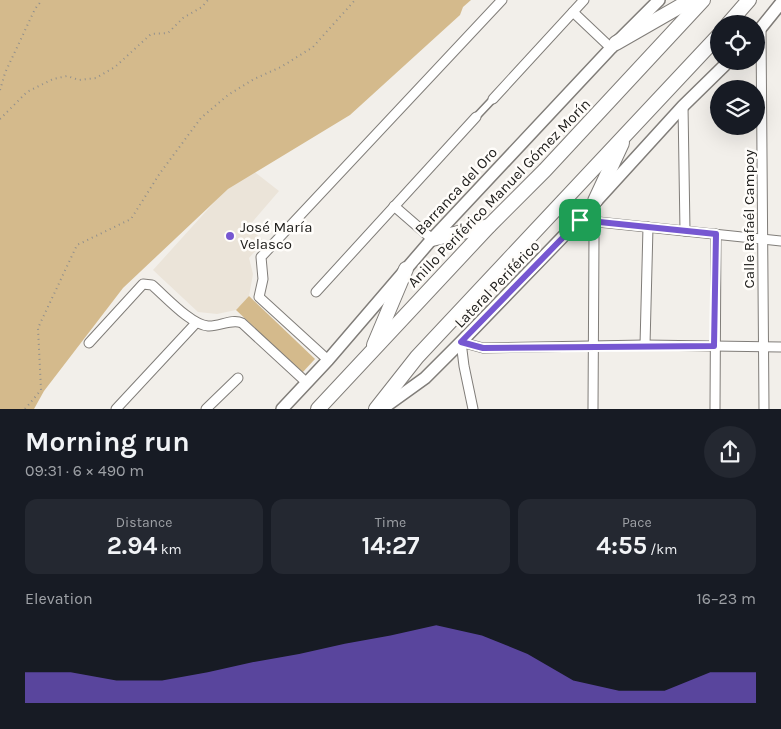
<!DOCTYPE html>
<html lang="en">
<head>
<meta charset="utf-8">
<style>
	body { margin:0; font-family:Karla,sans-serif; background:#242831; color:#f1f3f6; height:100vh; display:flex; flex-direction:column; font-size:19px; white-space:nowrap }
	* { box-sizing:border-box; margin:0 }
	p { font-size:16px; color:#9ea1a6 }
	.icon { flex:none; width:28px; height:28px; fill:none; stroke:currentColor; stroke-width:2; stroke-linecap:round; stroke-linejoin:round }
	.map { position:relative; height:409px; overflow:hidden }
	.panel { display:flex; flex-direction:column; background:#171b24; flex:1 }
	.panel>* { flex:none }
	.tools { position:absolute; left:710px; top:15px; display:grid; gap:10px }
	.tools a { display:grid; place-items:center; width:55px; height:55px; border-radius:50%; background:#171b24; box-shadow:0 5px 20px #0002; font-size:25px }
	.pin { position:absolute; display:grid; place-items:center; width:42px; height:42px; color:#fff; margin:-21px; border-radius:10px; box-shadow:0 2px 8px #0006 }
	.round { display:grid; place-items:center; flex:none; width:52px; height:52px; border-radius:26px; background:#242831 }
	.overview { display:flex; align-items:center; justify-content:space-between; height:85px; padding:0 25px }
	h1 { font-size:28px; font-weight:700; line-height:38px }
	.stats { display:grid; grid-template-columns:repeat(3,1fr); gap:8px; height:85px; padding:5px 25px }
	.stats div { display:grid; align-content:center; border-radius:12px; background:#242831; text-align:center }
	.stats b { font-size:25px; font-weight:700 }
	.stats small { font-size:14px; font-weight:400 }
	.stats p { font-size:14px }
	.chart { height:140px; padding:10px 25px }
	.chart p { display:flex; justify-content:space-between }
	.chart svg { width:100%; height:90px; margin-top:5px; fill:#7657d1; opacity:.7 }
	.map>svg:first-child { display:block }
	.built { fill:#ebe4d9 }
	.green { fill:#d4ba8c }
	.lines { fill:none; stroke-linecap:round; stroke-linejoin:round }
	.pedestrian-casing { stroke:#807d79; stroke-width:9 }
	.minor-casing { stroke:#807d79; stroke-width:11 }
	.tertiary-casing { stroke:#807d79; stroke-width:14 }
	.trunk-casing { stroke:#807d79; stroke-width:16 }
	.path { stroke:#92908c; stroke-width:2; stroke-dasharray:1 4; stroke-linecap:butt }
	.pedestrian { stroke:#fff; stroke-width:6 }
	.minor { stroke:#fff; stroke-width:9 }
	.tertiary { stroke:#fff; stroke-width:11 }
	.trunk { stroke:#fff; stroke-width:14 }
	.route-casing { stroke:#fff; stroke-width:10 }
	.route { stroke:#7657d1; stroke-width:6 }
	.poi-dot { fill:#7657d1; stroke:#fffdfa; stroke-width:2 }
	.labels { text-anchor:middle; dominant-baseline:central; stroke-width:5; stroke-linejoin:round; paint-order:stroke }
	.street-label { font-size:15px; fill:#21201e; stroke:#fffdfa }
	.poi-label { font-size:15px; fill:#21201e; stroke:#fffdfa; text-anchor:start }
</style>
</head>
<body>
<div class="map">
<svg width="781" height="409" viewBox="0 0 781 409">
	<rect width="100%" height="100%" fill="#f2efea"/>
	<polygon class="built" points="247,166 279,191 248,227 264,241 249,258 253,274 249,296 236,310 217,314 198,312 153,270"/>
	<g class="green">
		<polygon points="0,0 471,0 463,7 460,15 350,115 228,189 123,288 44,391 34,409 0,409"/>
		<polygon points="249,296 315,359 302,373 236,310"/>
	</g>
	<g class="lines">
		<defs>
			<polyline id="pedestrian" points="476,117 493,99"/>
			<g id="minor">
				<polyline points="573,12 611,48"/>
				<polyline points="761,29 764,409"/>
				<polyline points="493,99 584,0"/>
				<polyline points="683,106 685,231"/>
				<polyline points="394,206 432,239"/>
				<polyline points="579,220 781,241"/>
				<polyline points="579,220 594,237 593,409"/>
				<polyline points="316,292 476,117"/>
				<path d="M89,343L143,284L152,285C165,296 191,325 208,326C219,327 232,318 242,323L306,382"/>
				<polyline points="645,345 648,227"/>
				<polyline points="328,360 259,297 263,279 261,257 502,0"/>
				<polyline points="116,409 196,323"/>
				<polyline points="206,409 238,378"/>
				<polyline points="473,409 464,366 461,342 483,348 645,345 781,347"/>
				<polyline points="715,409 716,234"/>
			</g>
			<g id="tertiary">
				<polyline points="756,34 781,3"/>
				<polyline points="282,409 328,360 432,239 611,48 659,0"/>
				<polyline points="382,409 425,378 461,342 579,220 683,106 729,61"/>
			</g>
			<g id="trunk">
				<polyline points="728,24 749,0"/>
				<polyline points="616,43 691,0"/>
				<polyline points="595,201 622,143"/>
				<polyline points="432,239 489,226"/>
				<polyline points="374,345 406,269"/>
				<polyline points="318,409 489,226 545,170 703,0"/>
				<polyline points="376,409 417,357 719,35"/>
			</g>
		</defs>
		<use href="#pedestrian" class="pedestrian-casing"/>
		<use href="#minor" class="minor-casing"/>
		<use href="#tertiary" class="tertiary-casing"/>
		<use href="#trunk" class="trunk-casing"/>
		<g class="path">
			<polyline points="0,90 5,73 35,9 42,0"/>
			<polyline points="0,119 27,92 53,79 67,76 79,80 96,78 115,67 151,34 168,33 183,18 202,7 208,0"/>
			<polyline points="25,409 41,390 38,328 77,245 131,219 160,173 201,118 228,95 254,79 281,67 313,47 355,0"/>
		</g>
		<use href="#pedestrian" class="pedestrian"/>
		<use href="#minor" class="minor"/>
		<use href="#tertiary" class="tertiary"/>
		<use href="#trunk" class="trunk"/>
	</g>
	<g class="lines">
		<defs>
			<polygon id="route" points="580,220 716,234 714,346 483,348 461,342"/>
		</defs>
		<use href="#route" class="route-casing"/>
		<use href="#route" class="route"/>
	</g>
	<circle class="poi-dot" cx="230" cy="236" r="5"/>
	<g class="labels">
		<g class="street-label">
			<text transform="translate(456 191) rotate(-47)">Barranca del Oro</text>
			<text transform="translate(499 193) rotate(-46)">Anillo Periférico Manuel Gómez Morín</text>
			<text transform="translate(749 219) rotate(-90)">Calle Rafaél Campoy</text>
			<text transform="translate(497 284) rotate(-46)">Lateral Periférico</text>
		</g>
		<g class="poi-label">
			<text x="240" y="227">José María<tspan x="240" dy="17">Velasco</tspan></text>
		</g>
	</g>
</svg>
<div class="tools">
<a><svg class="icon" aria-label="locate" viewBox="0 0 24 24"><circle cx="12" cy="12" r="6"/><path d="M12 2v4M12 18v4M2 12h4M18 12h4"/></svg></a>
<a><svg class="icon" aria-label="layers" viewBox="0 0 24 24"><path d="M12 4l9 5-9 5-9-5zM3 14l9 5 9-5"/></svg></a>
</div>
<div class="pin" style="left:580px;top:220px;background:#1e9e55"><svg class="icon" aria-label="arrive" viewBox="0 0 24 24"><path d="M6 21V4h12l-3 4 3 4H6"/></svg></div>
</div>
<section class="panel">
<div class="overview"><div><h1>Morning run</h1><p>09:31 · 6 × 490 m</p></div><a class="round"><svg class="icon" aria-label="share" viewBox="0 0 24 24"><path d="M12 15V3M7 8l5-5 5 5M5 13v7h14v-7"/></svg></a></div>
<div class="stats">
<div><p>Distance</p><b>2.94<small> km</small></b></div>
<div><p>Time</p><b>14:27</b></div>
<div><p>Pace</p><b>4:55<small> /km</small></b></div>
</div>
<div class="chart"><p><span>Elevation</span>16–23 m</p>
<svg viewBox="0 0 160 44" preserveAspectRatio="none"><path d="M0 44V29L10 29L20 33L30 33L40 29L50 24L60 20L70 15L80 11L90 6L100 11L110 20L120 33L130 38L140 38L150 29L160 29V44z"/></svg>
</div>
</section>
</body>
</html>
